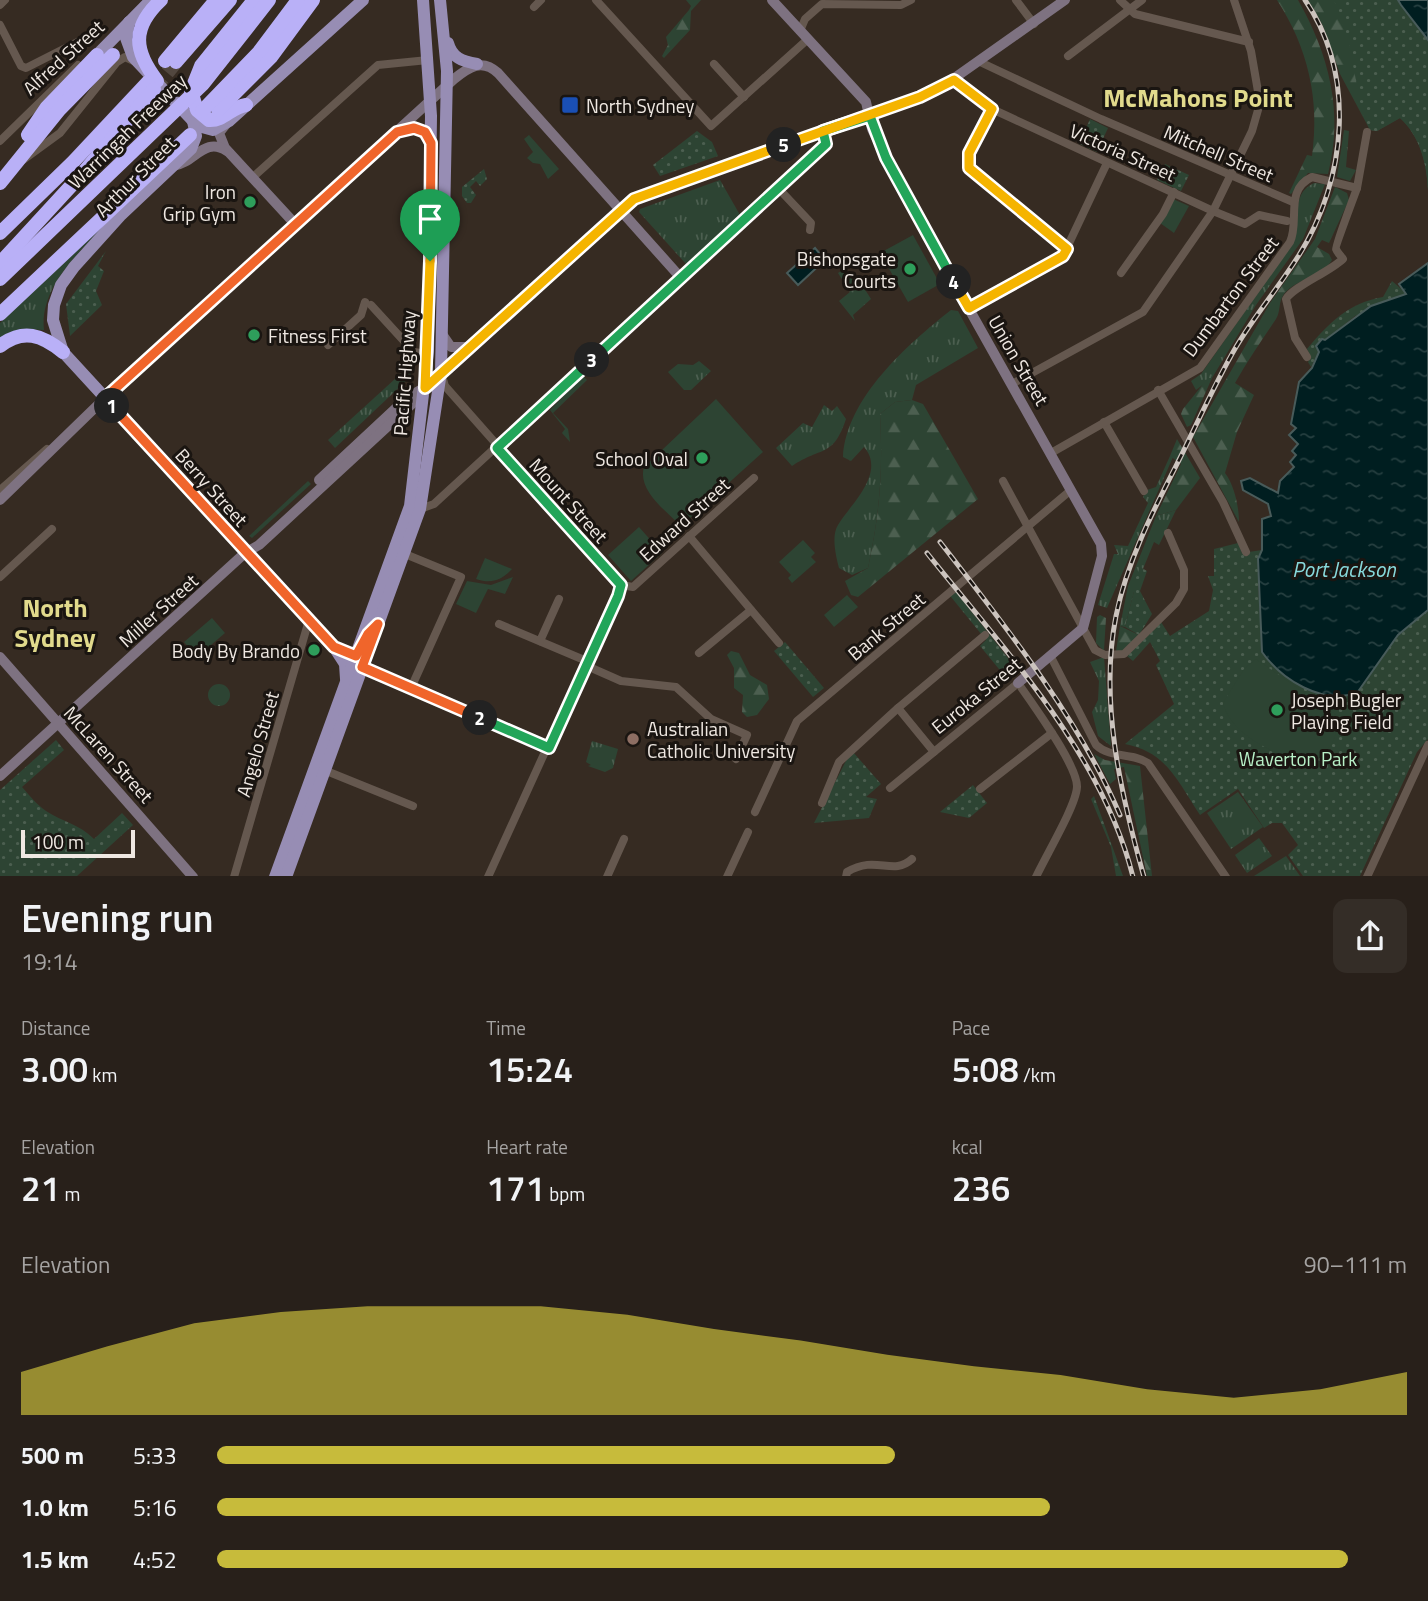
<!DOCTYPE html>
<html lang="en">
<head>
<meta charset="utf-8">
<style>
	body { margin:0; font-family:"Titillium Web",sans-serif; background:#342d27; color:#f1f3f6; height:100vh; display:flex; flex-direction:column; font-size:26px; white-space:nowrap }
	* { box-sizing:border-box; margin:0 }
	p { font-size:23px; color:#a5a3a2 }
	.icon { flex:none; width:38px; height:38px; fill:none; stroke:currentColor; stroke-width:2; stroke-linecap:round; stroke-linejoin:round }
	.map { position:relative; height:876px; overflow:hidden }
	.sheet { display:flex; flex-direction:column; background:#28201a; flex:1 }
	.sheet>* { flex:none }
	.scale { position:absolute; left:21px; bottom:18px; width:114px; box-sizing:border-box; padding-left:7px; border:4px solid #efe8e2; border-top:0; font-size:19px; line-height:24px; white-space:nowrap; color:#efe8e2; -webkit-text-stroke:5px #1a1511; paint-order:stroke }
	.pin { position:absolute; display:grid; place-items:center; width:60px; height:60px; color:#fff; margin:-72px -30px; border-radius:50% 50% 50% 0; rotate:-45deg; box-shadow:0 0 7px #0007 }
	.pin .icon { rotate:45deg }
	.km { position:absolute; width:35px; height:35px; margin:-18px; border-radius:50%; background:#222; color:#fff; font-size:19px; line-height:35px; text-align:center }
	.round { display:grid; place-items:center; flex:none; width:74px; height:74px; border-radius:14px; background:#342d27 }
	.headline { display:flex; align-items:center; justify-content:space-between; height:119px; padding:0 21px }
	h1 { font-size:38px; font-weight:600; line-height:52px }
	.figures { display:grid; grid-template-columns:repeat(3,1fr); gap:10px; height:119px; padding:7px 21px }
	.figures div { display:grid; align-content:center }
	.figures b { font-size:35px; font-weight:600 }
	.figures small { font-size:19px; font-weight:400 }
	.figures p { font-size:19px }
	.chart { height:196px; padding:14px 21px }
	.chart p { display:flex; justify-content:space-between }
	.chart svg { width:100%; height:126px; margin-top:7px; fill:#c7bb3b; opacity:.7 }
	ul { padding:0 21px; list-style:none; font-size:23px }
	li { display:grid; grid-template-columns:112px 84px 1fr; align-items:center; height:52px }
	li i { height:18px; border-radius:9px; background:#c7bb3b }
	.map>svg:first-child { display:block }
	.grass { fill:url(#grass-tufts) }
	.forest { fill:url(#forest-firs) }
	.park { fill:url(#park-dots) }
	.garden { fill:#2d4433 }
	.water { fill:url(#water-ripples); stroke:#485b5a; stroke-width:2 }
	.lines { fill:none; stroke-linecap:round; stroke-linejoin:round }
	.highway-tunnel { stroke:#52473f; stroke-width:14; stroke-dasharray:14 7; stroke-linecap:butt }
	.street { stroke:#65584f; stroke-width:8 }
	.secondary { stroke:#7e7281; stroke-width:10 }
	.primary { stroke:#978db4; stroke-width:12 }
	.highway { stroke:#b9b0f7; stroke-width:14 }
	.rail-casing { stroke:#ccc4be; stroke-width:5 }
	.rail { stroke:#1a1511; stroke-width:2.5; stroke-dasharray:8; stroke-linecap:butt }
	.split-1-casing { stroke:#fff; stroke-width:14 }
	.split-2-casing { stroke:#fff; stroke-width:14 }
	.split-3-casing { stroke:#fff; stroke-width:14 }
	.split-4-casing { stroke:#fff; stroke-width:14 }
	.split-5-casing { stroke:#fff; stroke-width:14 }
	.split-6-casing { stroke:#fff; stroke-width:14 }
	.split-1 { stroke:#f0652b; stroke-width:9 }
	.split-2 { stroke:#f0652b; stroke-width:9 }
	.split-3 { stroke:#22a559; stroke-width:9 }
	.split-4 { stroke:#22a559; stroke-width:9 }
	.split-5 { stroke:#f5b400; stroke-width:9 }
	.split-6 { stroke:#f5b400; stroke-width:9 }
	.transit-dot { fill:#1a4fb4; stroke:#1a1511; stroke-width:2.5 }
	.leisure-dot { fill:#2e9e5b; stroke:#1a1511; stroke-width:2.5 }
	.education-dot { fill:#8d6e63; stroke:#1a1511; stroke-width:2.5 }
	.labels { text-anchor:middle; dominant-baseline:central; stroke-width:6; stroke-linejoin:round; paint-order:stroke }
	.street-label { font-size:19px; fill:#efe8e2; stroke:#1a1511 }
	.poi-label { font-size:19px; fill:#efe8e2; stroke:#1a1511; text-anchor:start }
	.park-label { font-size:19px; fill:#b8f0c7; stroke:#1a1511 }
	.water-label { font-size:21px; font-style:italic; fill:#87d9dc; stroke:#1a1511 }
	.district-label { font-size:26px; font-weight:bold; fill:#e1da8c; stroke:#1a1511 }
</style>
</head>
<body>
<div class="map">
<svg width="1428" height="877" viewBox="0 0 1428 877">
	<defs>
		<pattern id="grass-tufts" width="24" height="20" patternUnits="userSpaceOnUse" patternTransform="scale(1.75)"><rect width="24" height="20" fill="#2d4433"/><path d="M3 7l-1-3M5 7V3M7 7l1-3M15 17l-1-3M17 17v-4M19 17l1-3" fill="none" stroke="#4c5f50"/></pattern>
		<pattern id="forest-firs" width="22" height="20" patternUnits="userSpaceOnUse" patternTransform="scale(1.75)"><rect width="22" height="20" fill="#2d4433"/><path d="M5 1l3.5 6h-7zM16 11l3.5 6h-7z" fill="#4c5f50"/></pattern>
		<pattern id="park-dots" width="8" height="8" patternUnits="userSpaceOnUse" patternTransform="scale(1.75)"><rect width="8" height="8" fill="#2d4433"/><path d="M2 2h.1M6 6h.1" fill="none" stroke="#4c5f50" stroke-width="1.8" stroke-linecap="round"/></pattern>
		<pattern id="water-ripples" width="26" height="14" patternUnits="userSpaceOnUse" patternTransform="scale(1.75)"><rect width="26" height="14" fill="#001e20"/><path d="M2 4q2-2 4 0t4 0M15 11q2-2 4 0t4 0" fill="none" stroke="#263f40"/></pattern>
	</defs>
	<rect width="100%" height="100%" fill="#362b22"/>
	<g class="grass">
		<polygon points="1344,130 1349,131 1346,167 1356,170 1350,181 1337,177"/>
		<polygon points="720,180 740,215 686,264 639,212 640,209"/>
		<path d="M1314,183L1325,184L1303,239L1256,305L1212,378L1196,390L1191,381L1201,374L1293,243C1303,224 1288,195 1314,183Z"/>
		<path d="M129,202C97,236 38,280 44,330L27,329L0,339V323Z"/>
		<polygon points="841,271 854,280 857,277 871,299 853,315 855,321 839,301 850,292 838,273"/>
		<path d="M951,310L958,311L978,348L916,385L912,400L895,402L880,414C883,472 880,511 868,568L852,575L839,568C836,556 831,536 838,525C849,506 887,473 864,447L851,461L843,457C846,398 908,344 951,310Z"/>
		<polygon points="699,361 711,371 691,390 684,390 668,372 678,364 693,365"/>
		<polygon points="407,368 411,374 408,379 335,448 328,440"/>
		<polygon points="583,376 587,380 553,413 568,429 570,442 562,433 565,429 550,410"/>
		<path d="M824,405L832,411L837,406L846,419C833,458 822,446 792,466L776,448L803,423L812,427Z"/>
		<polygon points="1170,456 1173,457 1107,608 1098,605 1114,554 1118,554 1114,545 1128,546 1148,503 1143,497 1147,490 1156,487"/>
		<polygon points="1176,510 1159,545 1154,542 1143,569 1140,568 1125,627 1120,626 1128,586 1156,516"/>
		<polygon points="1104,657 1111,746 1098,736 1092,712 1098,700 1099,681 1090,662"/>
		<circle cx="219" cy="695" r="11"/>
		<polygon points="592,741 618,749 613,768 605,772 588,766 591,765 586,762"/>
		<polygon points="1238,792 1263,827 1231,849 1207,813"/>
		<polygon points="1259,838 1272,856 1247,873 1235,855"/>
		<polygon points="1286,856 1300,876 1254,876"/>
	</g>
	<g class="forest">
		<polygon points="686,0 701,0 691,11 690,30 664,58 662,56 668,45 666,37 689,10 691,6"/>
		<path d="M1277,0H1298C1329,54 1344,113 1328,174L1308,173L1291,194L1289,193L1307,155L1312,156C1320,99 1308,48 1277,0Z"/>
		<path d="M1308,0H1377L1428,120V190C1427,164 1420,136 1400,118L1377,131L1370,130L1340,74L1323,26Z"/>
		<path d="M1335,187L1347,193L1349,200L1329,243L1322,240L1317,247L1329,254L1332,260C1321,278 1297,278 1284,294C1278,302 1281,311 1276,319C1262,340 1248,360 1235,383L1254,395L1237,432L1225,473C1235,486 1239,509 1239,522L1193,437L1270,303L1315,239Z"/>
		<polygon points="1208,378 1212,378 1191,425 1187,427 1181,414 1183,409"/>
		<path d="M912,400L923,404L978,499L858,597L851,595L845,581L868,568C880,511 883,472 880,414L895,402Z"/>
		<polygon points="1177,439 1200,478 1176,510 1156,516 1181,464 1170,456"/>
		<polygon points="1100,615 1106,618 1104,650 1108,653 1116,651 1120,626 1139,635 1123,652 1107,654 1096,643 1097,617"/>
		<polygon points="731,651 739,653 750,675 767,685 769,699 757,715 747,717 742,712 743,695 734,688 734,668 727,655"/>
		<polygon points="1094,754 1105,760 1140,766 1152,876 1147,876 1124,767 1114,769 1116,779 1110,784"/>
	</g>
	<g class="park">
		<path d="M1334,0H1398L1428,40V190C1427,164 1420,136 1400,118L1377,131L1370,130L1362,112L1348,39Z"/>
		<polygon points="1090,119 1108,128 1097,152 1079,144"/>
		<polygon points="697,131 712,142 718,156 660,176 653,165"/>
		<polygon points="1165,164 1189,175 1181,191 1157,180"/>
		<polygon points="484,169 487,179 480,186 476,181 470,187 476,195 471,203 467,203 462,196 462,187"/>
		<polygon points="106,251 98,266 104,271 96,291 102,305 70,336 66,304"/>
		<path d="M1392,281L1406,293L1355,316L1325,340L1311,367L1308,362L1311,357L1307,349C1329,323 1348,303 1383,297Z"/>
		<path d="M1238,543L1242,553L1262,550L1258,583L1262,652L1333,697L1357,693L1398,635L1428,610V739L1417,752L1360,876H1303L1288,855L1298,845L1282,823H1272L1264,828L1238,789L1200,815C1178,782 1167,752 1125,744L1174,704L1156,665L1160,661L1150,642L1133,661L1127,656L1161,622L1170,636L1209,611L1213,590L1208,576H1214V549Z"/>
		<polygon points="1140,567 1147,571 1140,591 1152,614 1139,635 1125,627 1134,591 1132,588"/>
		<polygon points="952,587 1019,672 1008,680 980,646 986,640 947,592"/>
		<polygon points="785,642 824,688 813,697 774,651"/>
		<path d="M56,740L64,750L22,787C29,795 37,805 46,811C63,822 79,824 94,839L122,813L133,825L77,876H0V790Z"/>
		<polygon points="853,752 881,784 866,797 877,799 869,818 814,823 848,757"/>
		<polygon points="973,785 987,803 969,818 940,812"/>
		<polygon points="1094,796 1123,876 1116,876 1111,847 1091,799"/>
	</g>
	<g class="garden">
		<polygon points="529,135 559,169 548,179 540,164 533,163 527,158 533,152 524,139"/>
		<polygon points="1173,199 1189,206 1174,233 1160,223"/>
		<polygon points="913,235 940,284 908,302 880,253"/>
		<path d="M716,399L763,452L681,526C666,511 637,490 644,467Z"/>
		<polygon points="308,481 311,484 252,538 249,536"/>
		<polygon points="639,527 662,553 631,581 608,555"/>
		<polygon points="803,540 815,553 811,557 816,562 792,583 788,578 791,575 779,562"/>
		<path d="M485,558L512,569C501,581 491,584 476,579Z"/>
		<polygon points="513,577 505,594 488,589 476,613 456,604 467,581 491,585"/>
		<polygon points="847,595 858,607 834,627 824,615"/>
		<polygon points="212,618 225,633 197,657 184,642"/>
		<path d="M1256,659L1336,715C1339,740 1329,754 1307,764C1277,755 1231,736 1223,703L1244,669Z"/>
	</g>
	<g class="water">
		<polygon points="1398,0 1428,0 1428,40 1401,5"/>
		<polygon points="815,248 825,260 798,285 787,273"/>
		<path d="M1428,263V610L1398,635L1357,693C1322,705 1282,680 1262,652L1258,559L1262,550V519L1271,516L1268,504L1243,490L1241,481L1250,478L1278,493L1280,481L1294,467L1290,462L1296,455L1292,451L1298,444L1289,435L1296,428L1291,424L1299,382L1312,368L1319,352L1316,346L1322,339L1325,340L1371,306L1406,294L1399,284Z"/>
	</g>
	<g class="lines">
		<polyline class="highway-tunnel" points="154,89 176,62"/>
		<g class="street">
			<polyline points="596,0 711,126 808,39"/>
			<polyline points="1016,0 1034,24"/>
			<polyline points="1120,0 1135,14 1249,42"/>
			<polyline points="0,5 5,0"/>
			<polyline points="534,7 541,0"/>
			<polyline points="0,25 21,66 26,68 101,30"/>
			<polyline points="800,31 805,19 822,4 901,5 911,0"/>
			<polyline points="1068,56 1142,0"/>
			<polyline points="980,62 1101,119 1293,202"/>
			<polyline points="714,64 744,97"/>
			<polyline points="954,80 992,109 1213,211 1245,224 1259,215 1287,221"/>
			<polyline points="992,109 969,153 969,168 1067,249"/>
			<polyline points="0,141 78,65"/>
			<polyline points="23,160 60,133 117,62 125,57 136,62"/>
			<polyline points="252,178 378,65 428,60"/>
			<polyline points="778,188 811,223 810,230"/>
			<polyline points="1357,188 1367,132"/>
			<polyline points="1121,273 1163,214 1174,192"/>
			<polyline points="371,305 414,352 421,353"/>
			<polyline points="969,308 1063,256 1107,163"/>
			<polyline points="328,345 361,315 365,302"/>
			<polyline points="443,379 445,386 621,585"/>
			<polyline points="1012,384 1143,312 1213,211 1252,131 1260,103 1251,51 1234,0"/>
			<polyline points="1158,390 1223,502 1246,552"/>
			<polyline points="1104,422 1144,491"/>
			<path d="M1051,453L1200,368L1290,242C1300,221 1284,190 1312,177L1357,188C1354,197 1335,246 1336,249C1337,252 1341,256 1343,259C1328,273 1294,286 1286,299L1295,338L1307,357"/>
			<polyline points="1003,481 1095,650 1105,655 1124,654 1176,603 1184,589 1184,570 1168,533"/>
			<polyline points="0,490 47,449"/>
			<polyline points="420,509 434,504 826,144 823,131"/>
			<polyline points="689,536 779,643"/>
			<polyline points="405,554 461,577 411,688"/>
			<polyline points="0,577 52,529"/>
			<polyline points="621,585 633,587 754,478"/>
			<polyline points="499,624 589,662"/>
			<polyline points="540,641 559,599"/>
			<polyline points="699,653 751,610"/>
			<path d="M1051,657L1096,745C1111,759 1132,752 1148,763L1226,877"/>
			<polyline points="587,666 621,681 676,687 711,719 747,735 736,759"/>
			<polyline points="362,667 549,748"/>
			<polyline points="898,708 934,752"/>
			<polyline points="324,770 413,806"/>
			<path d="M890,788L1018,683C1032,703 1078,766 1077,787C1076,806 1045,857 1036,877"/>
			<polyline points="980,789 1052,733"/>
			<polyline points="822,803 839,762 898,708 985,635"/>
			<polyline points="755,812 797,721 1071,490"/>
			<polyline points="234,877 309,620"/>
			<polyline points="488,877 621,585"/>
			<polyline points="607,877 624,839"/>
			<polyline points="727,877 748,832"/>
			<path d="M846,877L847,872C877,854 892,877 912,859"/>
			<polyline points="1367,877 1428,745"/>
		</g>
		<g class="secondary">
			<polyline points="772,0 866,102 872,129 900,186 1101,544 1102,556 1083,628 1018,683"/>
			<polyline points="227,123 219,133 225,148 296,225"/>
			<polyline points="400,131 419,129 431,143"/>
			<path d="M173,166C195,163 204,136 227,151"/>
			<polyline points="442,334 451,347 470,347"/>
			<polyline points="319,480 408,397 422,389"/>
			<path d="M0,500L105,398L454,79C469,67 482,58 498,73L681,278"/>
			<polyline points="0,657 193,877"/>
			<polyline points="0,776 245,553 259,545 414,402 450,364 634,199 936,91 1065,0"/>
		</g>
		<g class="primary">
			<polyline points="129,22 126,38 133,57 193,121 202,127 213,130 229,121 363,0"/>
			<path d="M448,43C452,58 462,61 477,64"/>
			<polyline points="97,55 151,0"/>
			<polyline points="193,121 196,136 191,149 120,216 74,267 61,285 54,305 53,320 63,352 334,647 345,664 346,679"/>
			<polyline points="275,877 410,506 428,351 431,116 423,0"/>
			<polyline points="286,877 420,509 441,372 447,71 440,0"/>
		</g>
		<g class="highway">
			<polyline points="165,61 216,0"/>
			<polyline points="176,62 230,0"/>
			<path d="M157,81C134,51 131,28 161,0"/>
			<path d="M246,105C231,107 224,121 209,120L197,110L191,91L201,66L254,0"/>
			<polyline points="218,110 271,57 313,0"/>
			<polyline points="202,111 259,52 298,0"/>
			<polyline points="28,135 47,107 97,55"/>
			<polyline points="0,183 59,110 113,55"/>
			<polyline points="0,233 73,162 148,82"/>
			<polyline points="0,263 82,174 154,89"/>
			<polyline points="0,279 203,84 269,0"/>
			<polyline points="0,314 190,135"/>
			<path d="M0,346C23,328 42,335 63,352"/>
		</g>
		<defs>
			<g id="rail">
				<path d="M940,542C1010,632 1080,721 1120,815"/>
				<path d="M927,553C1003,648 1103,755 1133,877"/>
				<path d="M1144,877C1121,795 1099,701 1116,616C1127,561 1154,509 1179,460C1198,422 1215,383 1236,347C1255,315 1279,287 1299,255C1346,180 1357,76 1305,0"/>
			</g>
		</defs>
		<use href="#rail" class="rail-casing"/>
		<use href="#rail" class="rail"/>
	</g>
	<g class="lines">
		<defs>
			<polyline id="split-1" points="112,406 105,398 397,132 414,128 425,132 431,143 430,261"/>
			<polyline id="split-2" points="112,406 334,647 356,656 368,634 378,624 362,667 480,718"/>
			<polyline id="split-3" points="480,718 549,748 618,596 621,585 497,448 592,360"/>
			<polyline id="split-4" points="592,360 826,144 823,131 870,116 886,158 954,282"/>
			<polyline id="split-5" points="784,145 920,97 954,80 992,109 969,153 969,168 1067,249 1063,256 969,308 954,282"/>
			<polyline id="split-6" points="430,261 425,388 634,199 784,145"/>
		</defs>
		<use href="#split-1" class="split-1-casing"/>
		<use href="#split-2" class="split-2-casing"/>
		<use href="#split-3" class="split-3-casing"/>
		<use href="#split-4" class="split-4-casing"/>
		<use href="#split-5" class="split-5-casing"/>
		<use href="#split-6" class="split-6-casing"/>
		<use href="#split-1" class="split-1"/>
		<use href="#split-2" class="split-2"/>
		<use href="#split-3" class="split-3"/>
		<use href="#split-4" class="split-4"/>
		<use href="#split-5" class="split-5"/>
		<use href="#split-6" class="split-6"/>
	</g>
	<rect class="transit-dot" x="561" y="96" width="18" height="18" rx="3.5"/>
	<g class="leisure-dot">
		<circle cx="250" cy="202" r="7"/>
		<circle cx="910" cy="269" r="7"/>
		<circle cx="254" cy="335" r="7"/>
		<circle cx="702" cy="458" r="7"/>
		<circle cx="314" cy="650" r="7"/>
		<circle cx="1277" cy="710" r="7"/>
	</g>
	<circle class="education-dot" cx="633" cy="739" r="7"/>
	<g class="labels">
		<g class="street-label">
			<text transform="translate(63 57) rotate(-42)">Alfred Street</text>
			<text transform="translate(127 131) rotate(-44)">Warringah Freeway</text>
			<text transform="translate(1123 152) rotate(24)">Victoria Street</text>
			<text transform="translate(1219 153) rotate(23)">Mitchell Street</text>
			<text transform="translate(135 176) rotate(-45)">Arthur Street</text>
			<text transform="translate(1230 296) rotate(-53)">Dumbarton Street</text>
			<text transform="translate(1019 360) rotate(60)">Union Street</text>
			<text transform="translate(404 373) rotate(-86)">Pacific Highway</text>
			<text transform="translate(212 487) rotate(48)">Berry Street</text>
			<text transform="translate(569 500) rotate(48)">Mount Street</text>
			<text transform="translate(684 519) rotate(-42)">Edward Street</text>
			<text transform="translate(158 610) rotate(-42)">Miller Street</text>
			<text transform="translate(886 626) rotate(-40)">Bank Street</text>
			<text transform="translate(976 695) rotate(-39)">Euroka Street</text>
			<text transform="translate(257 744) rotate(-74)">Angelo Street</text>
			<text transform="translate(109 754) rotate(48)">McLaren Street</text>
		</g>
		<g class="poi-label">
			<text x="586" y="105">North Sydney</text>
			<text x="236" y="191" text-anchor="end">Iron<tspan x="236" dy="22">Grip Gym</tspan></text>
			<text x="896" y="258" text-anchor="end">Bishopsgate<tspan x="896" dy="22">Courts</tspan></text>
			<text x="268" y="335">Fitness First</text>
			<text x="688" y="458" text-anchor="end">School Oval</text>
			<text x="300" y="650" text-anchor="end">Body By Brando</text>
			<text x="1291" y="699">Joseph Bugler<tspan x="1291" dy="22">Playing Field</tspan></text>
			<text x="647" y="728">Australian<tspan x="647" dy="22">Catholic University</tspan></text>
		</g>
		<g class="park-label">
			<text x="1298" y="758">Waverton Park</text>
		</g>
		<g class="water-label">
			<text x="1344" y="569">Port Jackson</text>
		</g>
		<g class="district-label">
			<text x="1198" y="97">McMahons Point</text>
			<text x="55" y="607">North<tspan x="55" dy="30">Sydney</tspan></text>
		</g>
	</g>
</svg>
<div class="scale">100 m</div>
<div class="pin" style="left:430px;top:261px;background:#1e9e55"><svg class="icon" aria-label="arrive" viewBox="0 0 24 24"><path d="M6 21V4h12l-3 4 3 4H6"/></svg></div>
<b class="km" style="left:112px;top:406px">1</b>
<b class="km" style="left:480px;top:718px">2</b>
<b class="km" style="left:592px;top:360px">3</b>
<b class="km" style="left:954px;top:282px">4</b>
<b class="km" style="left:784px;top:145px">5</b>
</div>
<section class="sheet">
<div class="headline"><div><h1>Evening run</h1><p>19:14</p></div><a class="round"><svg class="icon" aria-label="share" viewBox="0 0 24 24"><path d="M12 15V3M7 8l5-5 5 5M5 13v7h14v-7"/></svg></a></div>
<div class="figures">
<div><p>Distance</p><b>3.00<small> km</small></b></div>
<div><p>Time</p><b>15:24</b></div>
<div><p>Pace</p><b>5:08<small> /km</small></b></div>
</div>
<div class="figures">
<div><p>Elevation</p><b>21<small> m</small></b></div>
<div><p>Heart rate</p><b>171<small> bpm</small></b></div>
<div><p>kcal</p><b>236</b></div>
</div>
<div class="chart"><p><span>Elevation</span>90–111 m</p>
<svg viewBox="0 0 160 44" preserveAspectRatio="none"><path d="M0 44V29L10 20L20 12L30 8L40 6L50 6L60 6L70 9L80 14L90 18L100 23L110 27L120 30L130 35L140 38L150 35L160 29V44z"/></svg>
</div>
<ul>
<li><b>500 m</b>5:33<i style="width:57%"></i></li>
<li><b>1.0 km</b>5:16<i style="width:70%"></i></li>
<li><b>1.5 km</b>4:52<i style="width:95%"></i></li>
</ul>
</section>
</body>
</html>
